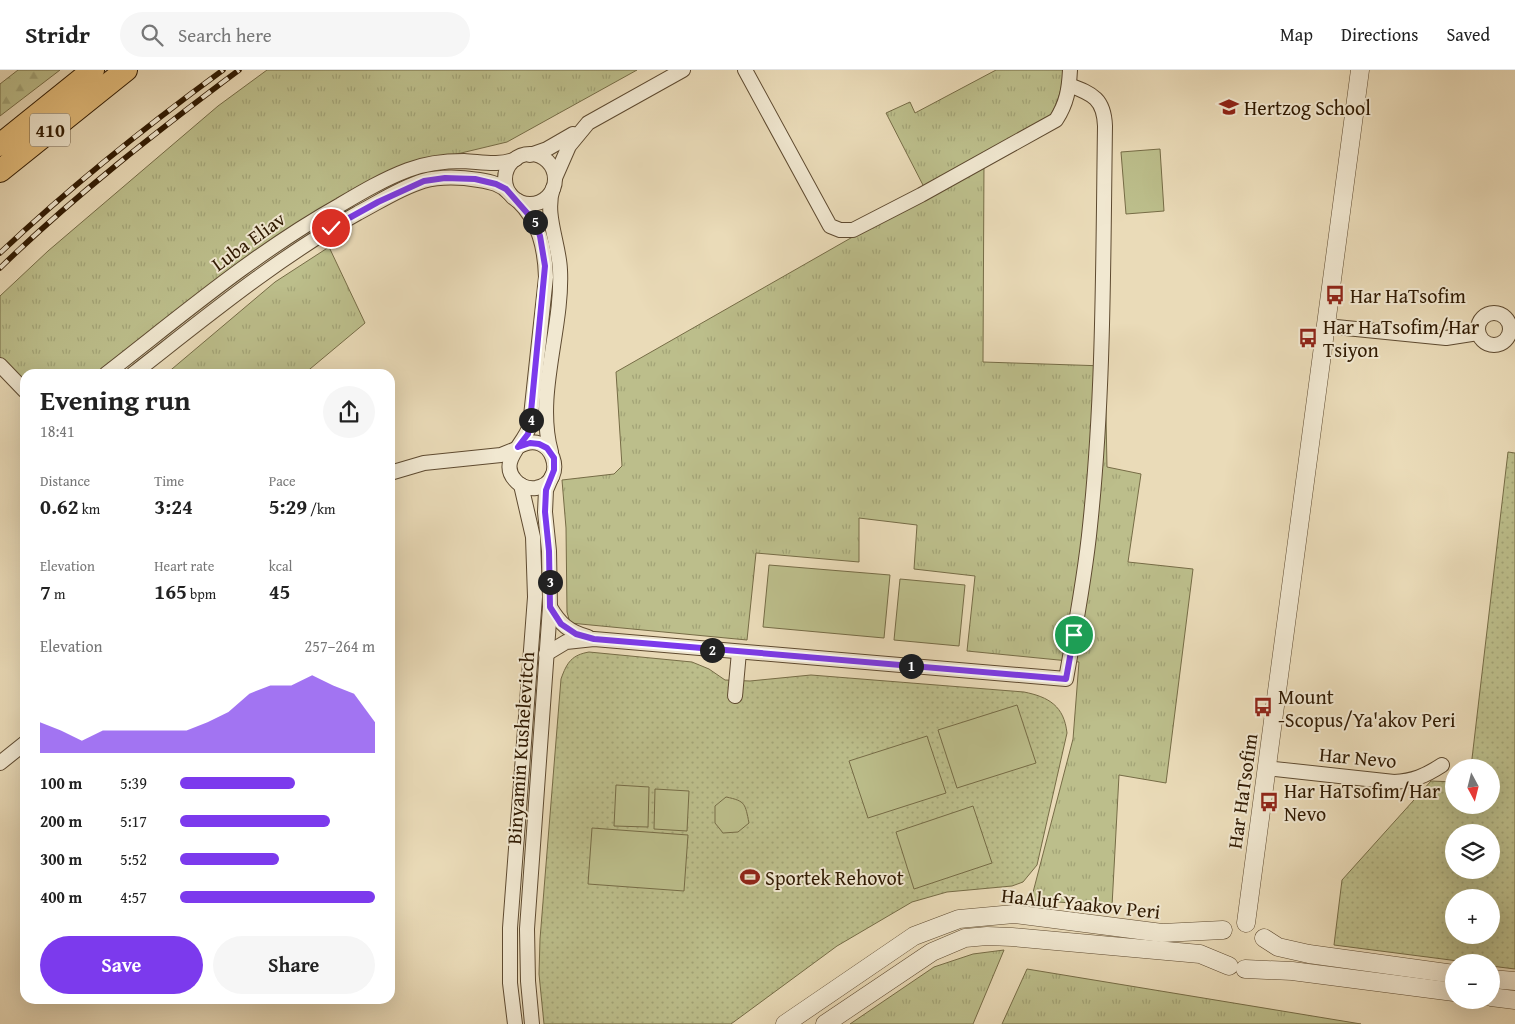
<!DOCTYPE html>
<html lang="en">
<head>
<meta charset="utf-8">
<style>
	body { margin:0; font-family:"Gentium Book Plus",serif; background:#f6f6f6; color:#222; height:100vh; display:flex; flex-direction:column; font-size:19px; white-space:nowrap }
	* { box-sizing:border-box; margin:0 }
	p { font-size:16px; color:#767676 }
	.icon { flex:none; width:28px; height:28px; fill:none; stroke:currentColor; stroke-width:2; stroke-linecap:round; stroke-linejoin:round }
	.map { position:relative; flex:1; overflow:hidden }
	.details { position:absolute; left:20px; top:299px; width:375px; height:635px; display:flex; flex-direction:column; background:#fff; border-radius:15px; box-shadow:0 5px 20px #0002 }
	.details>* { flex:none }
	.needle { width:32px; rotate:173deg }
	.buttons { position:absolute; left:1445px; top:689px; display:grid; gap:10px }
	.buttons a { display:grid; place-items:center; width:55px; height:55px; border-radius:50%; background:#fff; box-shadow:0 5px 20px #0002; font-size:25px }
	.pin { position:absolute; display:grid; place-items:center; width:42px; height:42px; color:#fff; margin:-21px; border:2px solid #fff; border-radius:50%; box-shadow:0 1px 5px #0007 }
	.km { position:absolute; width:25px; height:25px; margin:-12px; border-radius:50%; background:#222; color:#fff; font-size:14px; line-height:25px; text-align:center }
	.round { display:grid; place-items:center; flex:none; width:52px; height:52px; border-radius:26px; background:#f6f6f6 }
	.headline { display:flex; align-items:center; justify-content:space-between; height:85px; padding:0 20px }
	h1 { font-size:28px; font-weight:800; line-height:38px }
	.stats { display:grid; grid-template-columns:repeat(3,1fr); gap:8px; height:85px; padding:5px 20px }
	.stats div { display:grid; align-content:center }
	.stats b { font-size:21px; font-weight:800 }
	.stats small { font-size:14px; font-weight:400 }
	.stats p { font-size:14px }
	.chart { height:140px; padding:10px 20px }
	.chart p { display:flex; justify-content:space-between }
	.chart svg { width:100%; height:90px; margin-top:5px; fill:#7c3aed; opacity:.7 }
	.action { display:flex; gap:10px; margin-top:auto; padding:10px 20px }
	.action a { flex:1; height:58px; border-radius:30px; background:#7c3aed; color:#fff; font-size:20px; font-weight:800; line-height:58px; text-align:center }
	.action a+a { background:#f6f6f6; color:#222 }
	ul { padding:0 20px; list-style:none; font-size:16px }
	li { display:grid; grid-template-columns:80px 60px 1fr; align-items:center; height:38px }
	li i { height:12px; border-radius:6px; background:#7c3aed }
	header { display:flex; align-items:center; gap:30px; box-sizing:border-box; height:70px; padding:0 25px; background:#fff; border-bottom:1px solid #e0e0e0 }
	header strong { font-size:24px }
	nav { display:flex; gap:28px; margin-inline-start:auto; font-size:18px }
	.search { width:350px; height:45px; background:#f6f6f6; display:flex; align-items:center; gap:12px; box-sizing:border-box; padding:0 18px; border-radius:28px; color:#767676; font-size:19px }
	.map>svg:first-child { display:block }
	.grass { fill:url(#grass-tufts); stroke:#766c46 }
	.forest { fill:url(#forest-firs); stroke:#766c46 }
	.park { fill:url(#park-dots); stroke:#766c46; fill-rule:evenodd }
	.pitch { fill:#bcbe8b; stroke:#766c46 }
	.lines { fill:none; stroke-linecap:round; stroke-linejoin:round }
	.minor-casing { stroke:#5e4a30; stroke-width:16 }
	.tertiary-casing { stroke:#5e4a30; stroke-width:19 }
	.primary-casing { stroke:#301a02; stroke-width:24 }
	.minor { stroke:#f1e8d1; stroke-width:14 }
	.tertiary { stroke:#f1e8d1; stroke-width:18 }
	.primary { stroke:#e5be7c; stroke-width:22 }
	.rail-casing { stroke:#301a02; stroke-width:5.5 }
	.rail { stroke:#f1e8d1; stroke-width:4; stroke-dasharray:11; stroke-linecap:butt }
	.route-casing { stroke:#fff; stroke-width:10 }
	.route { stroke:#7c3aed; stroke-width:6 }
	.labels { text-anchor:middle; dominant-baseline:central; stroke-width:4; stroke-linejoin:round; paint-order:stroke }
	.shield { fill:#f1e8d1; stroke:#6a5840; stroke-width:1 }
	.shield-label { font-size:19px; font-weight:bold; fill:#301a02 }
	.poi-label { font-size:20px; fill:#301a02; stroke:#f1e8d1; text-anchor:start }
	.street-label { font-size:20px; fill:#301a02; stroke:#f1e8d1 }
</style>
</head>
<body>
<header>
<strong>Stridr</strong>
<div class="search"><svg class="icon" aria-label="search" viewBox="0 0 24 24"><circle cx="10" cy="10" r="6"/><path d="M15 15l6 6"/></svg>Search here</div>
<nav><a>Map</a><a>Directions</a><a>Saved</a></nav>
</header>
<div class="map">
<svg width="1515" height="954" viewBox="0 0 1515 954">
	<defs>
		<pattern id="grass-tufts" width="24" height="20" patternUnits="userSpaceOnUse" patternTransform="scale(1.25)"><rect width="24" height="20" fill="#bcbe8b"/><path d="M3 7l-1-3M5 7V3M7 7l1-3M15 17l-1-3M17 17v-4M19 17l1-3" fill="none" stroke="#a2a376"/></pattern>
		<pattern id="forest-firs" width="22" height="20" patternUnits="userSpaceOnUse" patternTransform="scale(1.25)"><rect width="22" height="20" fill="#bcbe8b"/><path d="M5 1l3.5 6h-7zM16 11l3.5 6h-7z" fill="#a2a376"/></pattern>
		<pattern id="park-dots" width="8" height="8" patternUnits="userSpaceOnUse" patternTransform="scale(1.25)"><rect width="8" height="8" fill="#bcbe8b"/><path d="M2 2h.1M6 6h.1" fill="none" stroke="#a2a376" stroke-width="1.8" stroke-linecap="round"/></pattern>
	</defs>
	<rect width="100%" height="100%" fill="#eadbb8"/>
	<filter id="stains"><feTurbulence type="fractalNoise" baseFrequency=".004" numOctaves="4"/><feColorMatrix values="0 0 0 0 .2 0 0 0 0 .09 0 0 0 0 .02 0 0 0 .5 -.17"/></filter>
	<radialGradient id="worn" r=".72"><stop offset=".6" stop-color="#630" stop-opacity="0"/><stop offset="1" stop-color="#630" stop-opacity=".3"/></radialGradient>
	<g class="grass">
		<polygon points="267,0 637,0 507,72 432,90 250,189 98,304 25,304 25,317 0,289 0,226 48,181 218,36"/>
		<path d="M996,0H1063C1063,18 1058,32 1049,48L925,119L886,43L910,32L915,43Z"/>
		<polygon points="984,92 983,292 1105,296 1107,397 1141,404 1128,492 1193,499 1166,713 1119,705 1112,836 1031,830 1073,669 1079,592 967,581 975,506 914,499 917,455 859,448 859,492 756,483 747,570 570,553 567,542 566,458 562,410 614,404 622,396 616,302"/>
		<polygon points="329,177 365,253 304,304 166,304 275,212"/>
		<polygon points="1004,880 973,954 850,954 934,897 973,884"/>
		<polygon points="1027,899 1361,954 1002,954"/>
	</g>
	<polygon class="forest" points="18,0 60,0 0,46 0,14"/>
	<g class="park">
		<path d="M1508,382L1515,383V899L1491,896V892H1466L1334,875L1342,810L1431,711L1454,712V735H1491V698L1471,697ZM1491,762V800H1454V762ZM1454,828H1491V865H1454Z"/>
		<path d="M589,582L692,592L709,599L725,610L750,611L811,605L1024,622C1049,627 1064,636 1067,663L1037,795L1023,812L1012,816L947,822L912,832L837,876L731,954H544L539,904L540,869L561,609C567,592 572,585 589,582Z"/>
	</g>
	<g class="pitch">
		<polygon points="1160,79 1164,141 1126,144 1121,82"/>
		<polygon points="769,495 890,505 884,568 763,557"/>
		<polygon points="900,509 965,515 959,576 894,570"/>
		<polygon points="1017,635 1036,693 957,718 938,660"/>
		<polygon points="927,666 946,723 868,748 849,691"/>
		<polygon points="616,715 649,717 648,757 614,756"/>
		<polygon points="655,719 689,721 687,761 654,759"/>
		<path d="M726,727C746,731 745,734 749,753L738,762L723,763L715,753V736Z"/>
		<polygon points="973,736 992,793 914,819 896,762"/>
		<polygon points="592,758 688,765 684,821 588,814"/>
	</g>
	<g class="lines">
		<defs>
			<g id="minor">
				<path d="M745,0L830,156L840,160H853L921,125L1056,50C1067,33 1069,19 1070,0"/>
				<circle cx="530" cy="109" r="25"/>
				<polyline points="530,85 547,79 573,64"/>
				<polyline points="555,108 569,76 588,53 683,0"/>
				<path d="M518,131C539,151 545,178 546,207L530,355C525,374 498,391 515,410C520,416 528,419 536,418C570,412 552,356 518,377"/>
				<circle cx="1494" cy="259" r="16"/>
				<polyline points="1326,256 1446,268 1478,263"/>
				<polyline points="0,295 25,321"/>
				<path d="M106,304C182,245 256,182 340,135C362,122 384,109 408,100C426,93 445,91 464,91C483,92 498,96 516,89"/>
				<path d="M133,304C206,247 277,188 358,143C379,132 400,118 423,111C441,106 461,107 479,110C491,112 501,114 509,123"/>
				<path d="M551,382C535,325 563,259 560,200C559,173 544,144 553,118"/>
				<polyline points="390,403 424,393 501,385 516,379"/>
				<path d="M550,537C560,554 569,562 588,567"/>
				<path d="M546,584L566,572L594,569L1066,609C1075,558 1085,508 1090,456C1104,324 1103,189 1105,56C1104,29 1093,24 1069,15"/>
				<polyline points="735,626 739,582"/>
				<polyline points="0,693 25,673"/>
				<path d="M1266,698L1394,712C1413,711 1425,706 1442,695"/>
				<polyline points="515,954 510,913 510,858 535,527 533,467 521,415"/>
				<polyline points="532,954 528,911 527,859 550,537 549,481 545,442 546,420 552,406"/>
			</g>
			<g id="tertiary">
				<polyline points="1246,853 1360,0"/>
				<polyline points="1264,868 1278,877 1309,884 1454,904"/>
				<polyline points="1245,899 1292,901 1454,922"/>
				<polyline points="1491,909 1515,911"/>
				<polyline points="1491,927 1515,930"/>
				<polyline points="785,954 914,866 959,849 1014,844 1162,863 1223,860"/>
				<polyline points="825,954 932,882 965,868 987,866 1012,867 1200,884 1229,896"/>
			</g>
			<g id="primary">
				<polyline points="0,75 93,0"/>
				<polyline points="0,101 126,0"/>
			</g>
		</defs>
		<use href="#minor" class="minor-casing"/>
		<use href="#tertiary" class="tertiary-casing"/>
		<use href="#primary" class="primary-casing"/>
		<use href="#minor" class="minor"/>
		<use href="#tertiary" class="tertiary"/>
		<use href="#primary" class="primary"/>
		<defs>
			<g id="rail">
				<path d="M0,183C70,117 145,57 223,0"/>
				<path d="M0,198C74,126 156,62 239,0"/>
			</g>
		</defs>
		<use href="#rail" class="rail-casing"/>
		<use href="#rail" class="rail"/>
	</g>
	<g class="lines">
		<defs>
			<polyline id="route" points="331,158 378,132 424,111 445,108 475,109 496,114 506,119 535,152 540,166 545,196 530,352 528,364 518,377 530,373 539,374 547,378 554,388 554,400 546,420 545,442 549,481 550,537 561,554 576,564 594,569 666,575 1066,609 1074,565"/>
		</defs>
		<use href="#route" class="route-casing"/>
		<use href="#route" class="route"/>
	</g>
	<defs>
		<symbol id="school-bare" viewBox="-9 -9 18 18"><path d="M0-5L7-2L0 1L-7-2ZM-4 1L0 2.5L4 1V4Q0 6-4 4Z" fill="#8f2418" stroke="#f1e8d1" stroke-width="2.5" paint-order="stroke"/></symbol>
		<symbol id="bus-bare" viewBox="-9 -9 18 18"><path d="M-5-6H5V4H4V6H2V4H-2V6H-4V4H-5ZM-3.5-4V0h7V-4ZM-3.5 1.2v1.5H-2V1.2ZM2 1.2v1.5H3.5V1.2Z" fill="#8f2418" stroke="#f1e8d1" stroke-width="2.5" paint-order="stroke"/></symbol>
		<symbol id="stadium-bare" viewBox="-9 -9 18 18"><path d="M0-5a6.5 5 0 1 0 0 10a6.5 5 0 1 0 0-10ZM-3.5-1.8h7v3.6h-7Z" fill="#8f2418" stroke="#f1e8d1" stroke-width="2.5" paint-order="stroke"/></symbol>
	</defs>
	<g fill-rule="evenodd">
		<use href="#school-bare" x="1215" y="23" width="28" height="28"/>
		<use href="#bus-bare" x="1321" y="211" width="28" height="28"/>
		<use href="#bus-bare" x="1294" y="254" width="28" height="28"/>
		<use href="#bus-bare" x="1249" y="623" width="28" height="28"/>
		<use href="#bus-bare" x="1255" y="718" width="28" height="28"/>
		<use href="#stadium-bare" x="736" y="793" width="28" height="28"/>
	</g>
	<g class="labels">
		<rect class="shield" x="30" y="43.5" width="40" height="33" rx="4"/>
		<g class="shield-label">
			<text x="50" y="60">410</text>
		</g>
		<g class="poi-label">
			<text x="1244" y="37">Hertzog School</text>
			<text x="1350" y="225">Har HaTsofim</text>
			<text x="1323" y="256">Har HaTsofim/Har<tspan x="1323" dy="23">Tsiyon</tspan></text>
			<text x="1278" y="626">Mount<tspan x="1278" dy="23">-Scopus/Ya'akov Peri</tspan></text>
			<text x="1284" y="720">Har HaTsofim/Har<tspan x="1284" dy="23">Nevo</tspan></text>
			<text x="765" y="807">Sportek Rehovot</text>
		</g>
		<g class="street-label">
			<text transform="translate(248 171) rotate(-36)">Luba Eliav</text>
			<text transform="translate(520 678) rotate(-86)">Binyamin Kushelevitch</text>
			<text transform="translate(1358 687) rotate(5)">Har Nevo</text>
			<text transform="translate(1242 721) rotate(-82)">Har HaTsofim</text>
			<text transform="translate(1081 833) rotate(6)">HaAluf Yaakov Peri</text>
		</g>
	</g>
	<rect width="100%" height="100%" filter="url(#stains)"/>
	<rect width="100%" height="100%" fill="url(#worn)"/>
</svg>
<div class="buttons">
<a><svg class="needle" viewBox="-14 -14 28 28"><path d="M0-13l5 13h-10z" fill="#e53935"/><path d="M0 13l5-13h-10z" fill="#767676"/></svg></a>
<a><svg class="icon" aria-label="layers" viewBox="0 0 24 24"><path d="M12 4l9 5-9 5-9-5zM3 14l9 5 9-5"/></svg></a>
<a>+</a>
<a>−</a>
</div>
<div class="pin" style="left:1074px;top:565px;background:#1e9e55"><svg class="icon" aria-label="arrive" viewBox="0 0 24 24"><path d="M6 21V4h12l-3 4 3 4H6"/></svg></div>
<div class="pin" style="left:331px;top:158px;background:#d93025"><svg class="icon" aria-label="check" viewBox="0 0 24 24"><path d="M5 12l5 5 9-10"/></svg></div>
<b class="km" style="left:911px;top:596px">1</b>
<b class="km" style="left:712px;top:580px">2</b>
<b class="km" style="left:550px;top:512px">3</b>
<b class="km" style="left:531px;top:350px">4</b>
<b class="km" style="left:535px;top:152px">5</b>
<section class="details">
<div class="headline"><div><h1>Evening run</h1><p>18:41</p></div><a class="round"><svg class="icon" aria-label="share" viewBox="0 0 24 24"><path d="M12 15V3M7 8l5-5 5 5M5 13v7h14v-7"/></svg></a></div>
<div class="stats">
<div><p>Distance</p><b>0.62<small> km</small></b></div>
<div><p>Time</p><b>3:24</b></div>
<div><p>Pace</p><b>5:29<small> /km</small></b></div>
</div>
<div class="stats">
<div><p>Elevation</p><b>7<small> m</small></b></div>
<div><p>Heart rate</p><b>165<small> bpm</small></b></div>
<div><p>kcal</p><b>45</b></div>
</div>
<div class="chart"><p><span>Elevation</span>257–264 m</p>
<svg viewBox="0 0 160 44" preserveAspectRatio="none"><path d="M0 44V29L10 33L20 38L30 33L40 33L50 33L60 33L70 33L80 29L90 24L100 15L110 11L120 11L130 6L140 11L150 15L160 29V44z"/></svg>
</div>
<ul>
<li><b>100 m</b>5:39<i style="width:59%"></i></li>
<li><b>200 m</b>5:17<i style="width:77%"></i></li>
<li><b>300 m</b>5:52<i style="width:51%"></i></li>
<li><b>400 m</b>4:57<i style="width:100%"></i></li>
</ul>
<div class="action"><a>Save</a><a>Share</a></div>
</section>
</div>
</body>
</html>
